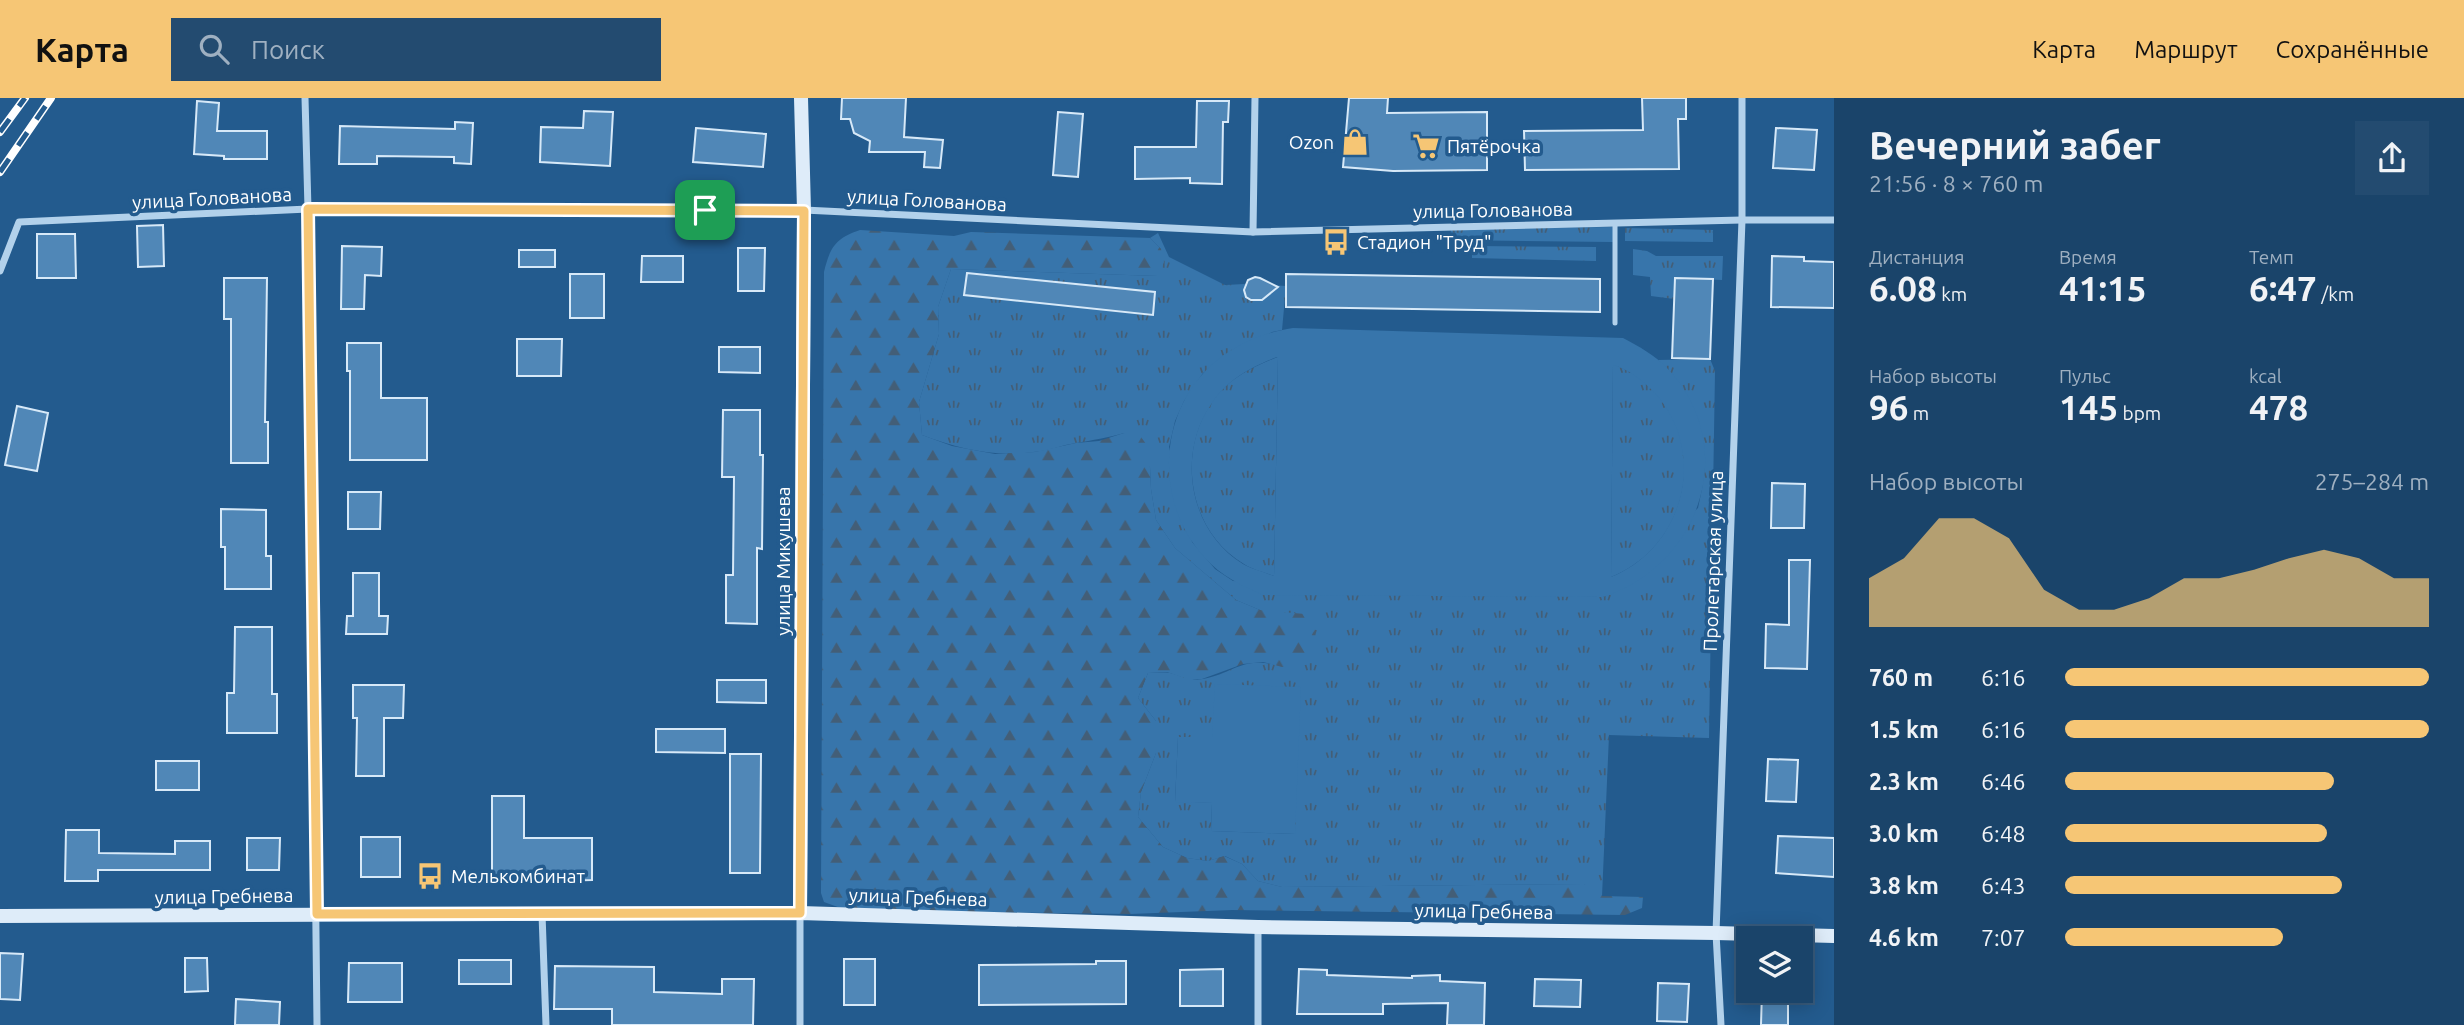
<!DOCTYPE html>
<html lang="ru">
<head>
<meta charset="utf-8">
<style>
	body { margin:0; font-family:Ubuntu,sans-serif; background:#234b70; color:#f1f3f6; height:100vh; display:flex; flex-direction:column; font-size:26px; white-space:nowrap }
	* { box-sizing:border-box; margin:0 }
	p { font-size:23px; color:#9fb0c1 }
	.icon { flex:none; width:38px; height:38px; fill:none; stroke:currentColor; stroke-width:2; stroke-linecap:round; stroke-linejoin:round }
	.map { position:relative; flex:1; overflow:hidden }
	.details { display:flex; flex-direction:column; background:#1a446a; width:630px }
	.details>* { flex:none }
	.controls { position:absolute; left:1736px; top:828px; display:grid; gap:14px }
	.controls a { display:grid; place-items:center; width:77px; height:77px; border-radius:0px; background:#1a446a; box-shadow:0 4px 18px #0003,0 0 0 2px #385c7e; font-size:35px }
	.pin { position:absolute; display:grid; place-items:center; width:60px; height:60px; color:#fff; margin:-30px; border-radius:14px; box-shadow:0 4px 10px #0006 }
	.round { display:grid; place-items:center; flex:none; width:74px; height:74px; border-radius:0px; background:#234b70 }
	.summary { display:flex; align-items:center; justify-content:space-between; height:119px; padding:0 35px }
	h1 { font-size:38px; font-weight:600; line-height:52px }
	.metrics { display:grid; grid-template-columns:repeat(3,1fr); gap:10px; height:119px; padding:7px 35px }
	.metrics div { display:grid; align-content:center }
	.metrics b { font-size:35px; font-weight:600 }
	.metrics small { font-size:19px; font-weight:400 }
	.metrics p { font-size:19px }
	.chart { height:196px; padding:14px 35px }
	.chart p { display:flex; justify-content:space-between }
	.chart svg { width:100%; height:126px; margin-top:7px; fill:#f6c675; opacity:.7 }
	ul { padding:0 35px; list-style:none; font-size:23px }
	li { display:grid; grid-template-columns:112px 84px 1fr; align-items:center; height:52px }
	li i { height:18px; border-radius:9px; background:#f6c675 }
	header { display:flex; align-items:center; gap:42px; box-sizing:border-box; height:98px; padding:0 35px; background:#f6c675; color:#111 }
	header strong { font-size:33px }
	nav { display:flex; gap:38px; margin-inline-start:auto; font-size:24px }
	.search { width:490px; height:63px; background:#234b70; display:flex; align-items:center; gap:18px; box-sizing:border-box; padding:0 24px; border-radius:0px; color:#9fb0c1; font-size:26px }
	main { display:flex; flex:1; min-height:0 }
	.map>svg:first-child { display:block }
	.grass { fill:url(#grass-tufts); fill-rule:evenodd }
	.forest { fill:url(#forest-firs) }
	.pitch { fill:#3775ab; fill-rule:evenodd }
	.building { fill:#5087b7; stroke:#d7e9f8; stroke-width:2 }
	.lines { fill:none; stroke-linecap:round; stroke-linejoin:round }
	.lane { stroke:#b2d1eb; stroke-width:5 }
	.street { stroke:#b2d1eb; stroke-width:7 }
	.secondary { stroke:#deecf9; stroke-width:14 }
	.rail-casing { stroke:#fff; stroke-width:8 }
	.rail { stroke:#235b8e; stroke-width:5; stroke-dasharray:16; stroke-linecap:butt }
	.route-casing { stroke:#fff; stroke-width:14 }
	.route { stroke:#f6c675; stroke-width:9 }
	.labels { text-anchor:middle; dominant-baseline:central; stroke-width:7; stroke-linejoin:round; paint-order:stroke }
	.poi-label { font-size:19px; fill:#fff; stroke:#235b8e; text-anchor:start }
	.street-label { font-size:19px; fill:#fff; stroke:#235b8e }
</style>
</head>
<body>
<header>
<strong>Карта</strong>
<div class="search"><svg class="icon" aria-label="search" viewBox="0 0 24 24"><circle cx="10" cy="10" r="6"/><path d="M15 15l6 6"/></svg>Поиск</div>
<nav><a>Карта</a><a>Маршрут</a><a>Сохранённые</a></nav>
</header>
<main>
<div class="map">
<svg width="1834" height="927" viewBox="0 0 1834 927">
	<defs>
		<pattern id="grass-tufts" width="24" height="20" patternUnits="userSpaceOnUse" patternTransform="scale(1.75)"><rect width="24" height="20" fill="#3775ab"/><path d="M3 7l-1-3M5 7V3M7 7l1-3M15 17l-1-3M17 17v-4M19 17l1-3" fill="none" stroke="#435e77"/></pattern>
		<pattern id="forest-firs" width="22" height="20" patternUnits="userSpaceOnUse" patternTransform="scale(1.75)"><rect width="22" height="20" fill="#3775ab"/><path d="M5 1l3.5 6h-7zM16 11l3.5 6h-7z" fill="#435e77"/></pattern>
	</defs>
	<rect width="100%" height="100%" fill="#235b8e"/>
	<g class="grass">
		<polygon points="1613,129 1613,144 1450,142 1451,131"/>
		<polygon points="1625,130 1713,132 1713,144 1625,143"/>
		<path d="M1158,135L1169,159L1225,187L1245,186V196C1249,203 1257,205 1264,200L1268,187L1286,188L1282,232L1272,234L1203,275L1184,303L1175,323L1169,349L1192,444L1215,471L1233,483L1603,499L1698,410L1702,391L1705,367L1703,345L1696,317L1675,281L1658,262L1710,261L1715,273L1709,640L1609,637L1602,798L1584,786L1282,789L1258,783L1242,766L1225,758L1208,763L1187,760L1163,749L1138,719L1141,694L1156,655V623L1138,600L1148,575C1155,575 1163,574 1170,575C1181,578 1191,583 1203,581C1238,574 1240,558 1282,568L1260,512L1236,502L1175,450L1156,422L1151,391L1150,369L1124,335C1107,340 1093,342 1076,345C1062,347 1048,353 1033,354C994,359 959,351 922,337L919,304L939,236L938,209L951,171L1157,178L1161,151L1150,140ZM1178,639L1213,640L1295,736L1211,733L1212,705L1175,703Z"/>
		<polygon points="1472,148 1596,149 1596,163 1472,160"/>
		<polygon points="1633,151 1647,153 1656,158 1723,158 1722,182 1675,180 1674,201 1651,198 1650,179 1633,177"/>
		<path d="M1278,259L1274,478C1264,474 1253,472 1244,466C1189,434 1176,355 1212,304C1228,281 1252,269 1278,259Z"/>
		<path d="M1613,266C1711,303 1706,440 1611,479Z"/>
	</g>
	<path class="forest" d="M860,132L954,138L971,134L1150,140L1161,151L1164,164L1158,178L951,171L938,209L939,236L919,304L922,337L952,348L995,356L1035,354L1076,345L1099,343L1124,335L1141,339L1149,350L1151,391L1156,422L1175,450L1236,502L1260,512L1305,516L1314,527L1316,543L1299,566L1282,569L1263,564L1243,566L1202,581H1187L1167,574L1148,575L1138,600L1156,623V655L1141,694L1138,719L1163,749L1187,760L1208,763L1224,758L1242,766L1258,783L1282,789L1584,786L1596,790L1602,798L1643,799L1642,810L1625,817L1232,812L1130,816L846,812L824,804L821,795L824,174C830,149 836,140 860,132Z"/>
	<g class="pitch">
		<path d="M1293,230L1623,240C1638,248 1655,257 1667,270C1741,348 1701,467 1603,499L1263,497C1241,487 1221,478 1205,460C1151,402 1158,303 1224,257C1245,242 1268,234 1293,230ZM1277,259L1278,260L1274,478C1264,474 1252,471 1243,466C1189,433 1176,356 1212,305C1228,281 1251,269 1277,259ZM1613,267C1628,271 1642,282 1653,293C1709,352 1685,449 1611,479Z"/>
		<polygon points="1215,586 1301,589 1295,736 1211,733 1212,705 1175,704 1178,639 1212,639"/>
	</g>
	<g class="building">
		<polygon points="842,0 906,0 904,39 943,42 940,70 924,69 925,54 869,54 870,43 854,35 850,21 841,21"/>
		<polygon points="1349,0 1388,0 1387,15 1487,14 1487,72 1393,73 1343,69"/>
		<polygon points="1642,0 1686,0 1686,21 1678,21 1679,71 1525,72 1524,33 1643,32"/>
		<polygon points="197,3 219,5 217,33 267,33 267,61 224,61 224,58 194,56"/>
		<polygon points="1197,3 1229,3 1228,24 1223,24 1222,86 1190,85 1190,80 1135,81 1135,49 1196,49"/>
		<polygon points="584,13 613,14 610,68 540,64 541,29 583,30"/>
		<polygon points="1058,14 1083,16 1078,79 1053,77"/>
		<polygon points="455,24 473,25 471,66 454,65 454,59 377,58 377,66 339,66 340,28 455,31"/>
		<polygon points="696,30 766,36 763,69 693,64"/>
		<polygon points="1776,30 1817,32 1814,72 1773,70"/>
		<polygon points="163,127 164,168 138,169 137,128"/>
		<polygon points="37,136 75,136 76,180 37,180"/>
		<polygon points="342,148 382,149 381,178 365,177 364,211 341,211"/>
		<polygon points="738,150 765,150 764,193 738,193"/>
		<rect x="519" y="152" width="36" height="17"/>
		<polygon points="642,158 683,158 683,184 641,184"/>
		<polygon points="1772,158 1804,159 1804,163 1834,164 1834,210 1771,209"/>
		<polygon points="967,175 1155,194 1153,217 964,197"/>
		<rect x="570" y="176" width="34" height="44"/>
		<polygon points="1286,176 1600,181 1600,214 1286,209"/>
		<polygon points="1255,179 1260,180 1278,189 1262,202 1251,202 1246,199 1244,192 1248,182"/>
		<polygon points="224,180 267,180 265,324 268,324 268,365 231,365 231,221 224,221"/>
		<polygon points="1675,180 1713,181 1710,261 1672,260"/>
		<polygon points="517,241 562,241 561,278 517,278"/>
		<polygon points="347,245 381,245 381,300 427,300 427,362 350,362 350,273 347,273"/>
		<polygon points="719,249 760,249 760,275 719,274"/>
		<polygon points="17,308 48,315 37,373 5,367"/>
		<polygon points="723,312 760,312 760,357 763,357 762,451 757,450 757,526 726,525 726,477 733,477 734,379 722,379"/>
		<polygon points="1772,385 1805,386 1804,430 1771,430"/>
		<polygon points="348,394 381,394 380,431 348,431"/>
		<polygon points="221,411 266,412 266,458 271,458 271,491 225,491 225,449 221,449"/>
		<polygon points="1789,462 1810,462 1807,571 1765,570 1766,526 1789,527"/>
		<polygon points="353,475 379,475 379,518 388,518 387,536 346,536 347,518 353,518"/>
		<polygon points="235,529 272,529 272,596 277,596 277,635 227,635 227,595 234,595"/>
		<polygon points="717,582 766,582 766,605 717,604"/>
		<polygon points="353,587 404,587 403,620 384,620 384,678 356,678 357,620 353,620"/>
		<polygon points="656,631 725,631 725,655 656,654"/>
		<polygon points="730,656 761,656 760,775 730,775"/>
		<polygon points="1768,661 1798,662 1796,704 1766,703"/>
		<rect x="156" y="663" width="43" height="29"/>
		<polygon points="492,698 524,698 524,740 592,740 592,782 554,783 554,778 492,777"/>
		<polygon points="66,732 99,732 99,755 175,756 175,743 210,743 210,772 98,772 98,783 65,783"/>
		<polygon points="1778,738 1834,740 1834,779 1776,775"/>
		<rect x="361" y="739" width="39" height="40"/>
		<polygon points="247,740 280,740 279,772 247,772"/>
		<polygon points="0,855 23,856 20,902 0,901"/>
		<polygon points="185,860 207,860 208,893 185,894"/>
		<rect x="844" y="861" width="31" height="46"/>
		<rect x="459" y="862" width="52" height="24"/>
		<polygon points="1096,863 1126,863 1126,906 979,907 979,867 1096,866"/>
		<polygon points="349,865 402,865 402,904 348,904"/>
		<polygon points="555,868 654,869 654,894 722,896 722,881 754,881 753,927 612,927 612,911 554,911"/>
		<polygon points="1223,871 1223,908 1180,908 1180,872"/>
		<polygon points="1299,871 1327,872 1327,877 1412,880 1412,878 1440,877 1440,883 1485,885 1484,927 1447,927 1448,905 1383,906 1383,916 1297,916"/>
		<polygon points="1535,881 1581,882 1580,909 1534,908"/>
		<polygon points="1658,885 1689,886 1687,924 1657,923"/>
		<polygon points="1762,892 1788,892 1788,927 1761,927"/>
		<polygon points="236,901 280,904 279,927 235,927"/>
	</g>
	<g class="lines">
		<polyline class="lane" points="1615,225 1615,125"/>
		<g class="street">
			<polyline points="305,0 308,111 317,927"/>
			<polyline points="1253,134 1255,0"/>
			<polyline points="0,173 19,124 308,111 804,112 1253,134 1742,122 1834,122"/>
			<polyline points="542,816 546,927"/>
			<polyline points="1258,830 1258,927"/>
			<polyline points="800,927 800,815"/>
			<polyline points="1721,927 1716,835 1742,122 1742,0"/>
		</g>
		<g class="secondary">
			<polyline points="800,815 804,112 801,0"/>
			<polyline points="0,818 800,815 1258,829 1716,835 1834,838"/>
		</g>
		<defs>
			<g id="rail">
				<polyline points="0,34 25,0"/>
				<polyline points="0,74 51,0"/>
			</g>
		</defs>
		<use href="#rail" class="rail-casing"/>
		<use href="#rail" class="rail"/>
	</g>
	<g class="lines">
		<defs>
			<polygon id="route" points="308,111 804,113 800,815 317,816"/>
		</defs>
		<use href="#route" class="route-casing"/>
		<use href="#route" class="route"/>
	</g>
	<defs>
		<symbol id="shop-bare" viewBox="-9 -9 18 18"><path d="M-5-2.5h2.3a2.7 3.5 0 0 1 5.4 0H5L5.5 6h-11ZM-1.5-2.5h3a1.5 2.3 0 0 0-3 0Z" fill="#f6c675" stroke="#235b8e" stroke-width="2.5" paint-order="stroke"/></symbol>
		<symbol id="supermarket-bare" viewBox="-9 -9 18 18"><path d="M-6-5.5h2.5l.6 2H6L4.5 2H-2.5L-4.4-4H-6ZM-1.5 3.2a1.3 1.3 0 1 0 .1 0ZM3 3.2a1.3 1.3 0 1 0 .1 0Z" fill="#f6c675" stroke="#235b8e" stroke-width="2.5" paint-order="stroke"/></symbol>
		<symbol id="bus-bare" viewBox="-9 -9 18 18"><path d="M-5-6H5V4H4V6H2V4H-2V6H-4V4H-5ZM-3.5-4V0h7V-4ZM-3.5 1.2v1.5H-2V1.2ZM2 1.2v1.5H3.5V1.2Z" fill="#f6c675" stroke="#235b8e" stroke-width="2.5" paint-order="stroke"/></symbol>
	</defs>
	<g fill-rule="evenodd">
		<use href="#shop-bare" x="1336" y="25" width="38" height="38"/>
		<use href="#supermarket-bare" x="1407" y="29" width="38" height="38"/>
		<use href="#bus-bare" x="1317" y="125" width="38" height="38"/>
		<use href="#bus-bare" x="411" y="759" width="38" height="38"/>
	</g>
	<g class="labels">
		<g class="poi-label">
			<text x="1334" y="44" text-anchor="end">Ozon</text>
			<text x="1447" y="48">Пятёрочка</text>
			<text x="1357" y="144">Стадион "Труд"</text>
			<text x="451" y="778">Мелькомбинат</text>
		</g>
		<g class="street-label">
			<text transform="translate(212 100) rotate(-3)">улица Голованова</text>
			<text transform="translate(927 102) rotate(3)">улица Голованова</text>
			<text transform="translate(1493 112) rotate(-1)">улица Голованова</text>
			<text transform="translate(783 463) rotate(-90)">улица Микушева</text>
			<text transform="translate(1713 463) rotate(-88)">Пролетарская улица</text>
			<text transform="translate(224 798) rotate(-1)">улица Гребнева</text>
			<text transform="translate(918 799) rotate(2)">улица Гребнева</text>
			<text transform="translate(1484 813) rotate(1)">улица Гребнева</text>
		</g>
	</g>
</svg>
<div class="controls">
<a><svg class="icon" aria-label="layers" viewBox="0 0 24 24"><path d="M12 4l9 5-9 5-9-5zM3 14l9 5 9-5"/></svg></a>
</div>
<div class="pin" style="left:705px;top:112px;background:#1e9e55"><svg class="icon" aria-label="arrive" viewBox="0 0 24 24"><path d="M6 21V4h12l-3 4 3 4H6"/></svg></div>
</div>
<section class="details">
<div class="summary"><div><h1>Вечерний забег</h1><p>21:56 · 8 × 760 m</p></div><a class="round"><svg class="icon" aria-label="share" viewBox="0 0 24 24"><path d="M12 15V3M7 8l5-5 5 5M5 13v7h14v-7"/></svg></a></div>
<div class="metrics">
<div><p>Дистанция</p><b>6.08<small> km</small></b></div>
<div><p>Время</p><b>41:15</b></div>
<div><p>Темп</p><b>6:47<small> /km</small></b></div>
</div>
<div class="metrics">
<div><p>Набор высоты</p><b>96<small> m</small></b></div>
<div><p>Пульс</p><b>145<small> bpm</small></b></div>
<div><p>kcal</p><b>478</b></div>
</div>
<div class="chart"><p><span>Набор высоты</span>275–284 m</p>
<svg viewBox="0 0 160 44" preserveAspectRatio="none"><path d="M0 44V27L10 20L20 6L30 6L40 13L50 31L60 38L70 38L80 34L90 27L100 27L110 24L120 20L130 17L140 20L150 27L160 27V44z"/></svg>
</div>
<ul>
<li><b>760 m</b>6:16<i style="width:100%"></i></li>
<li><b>1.5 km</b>6:16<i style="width:100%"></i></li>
<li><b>2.3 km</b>6:46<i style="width:74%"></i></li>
<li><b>3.0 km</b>6:48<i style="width:72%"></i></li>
<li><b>3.8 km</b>6:43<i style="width:76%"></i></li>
<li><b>4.6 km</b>7:07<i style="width:60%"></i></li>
</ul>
</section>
</main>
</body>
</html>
